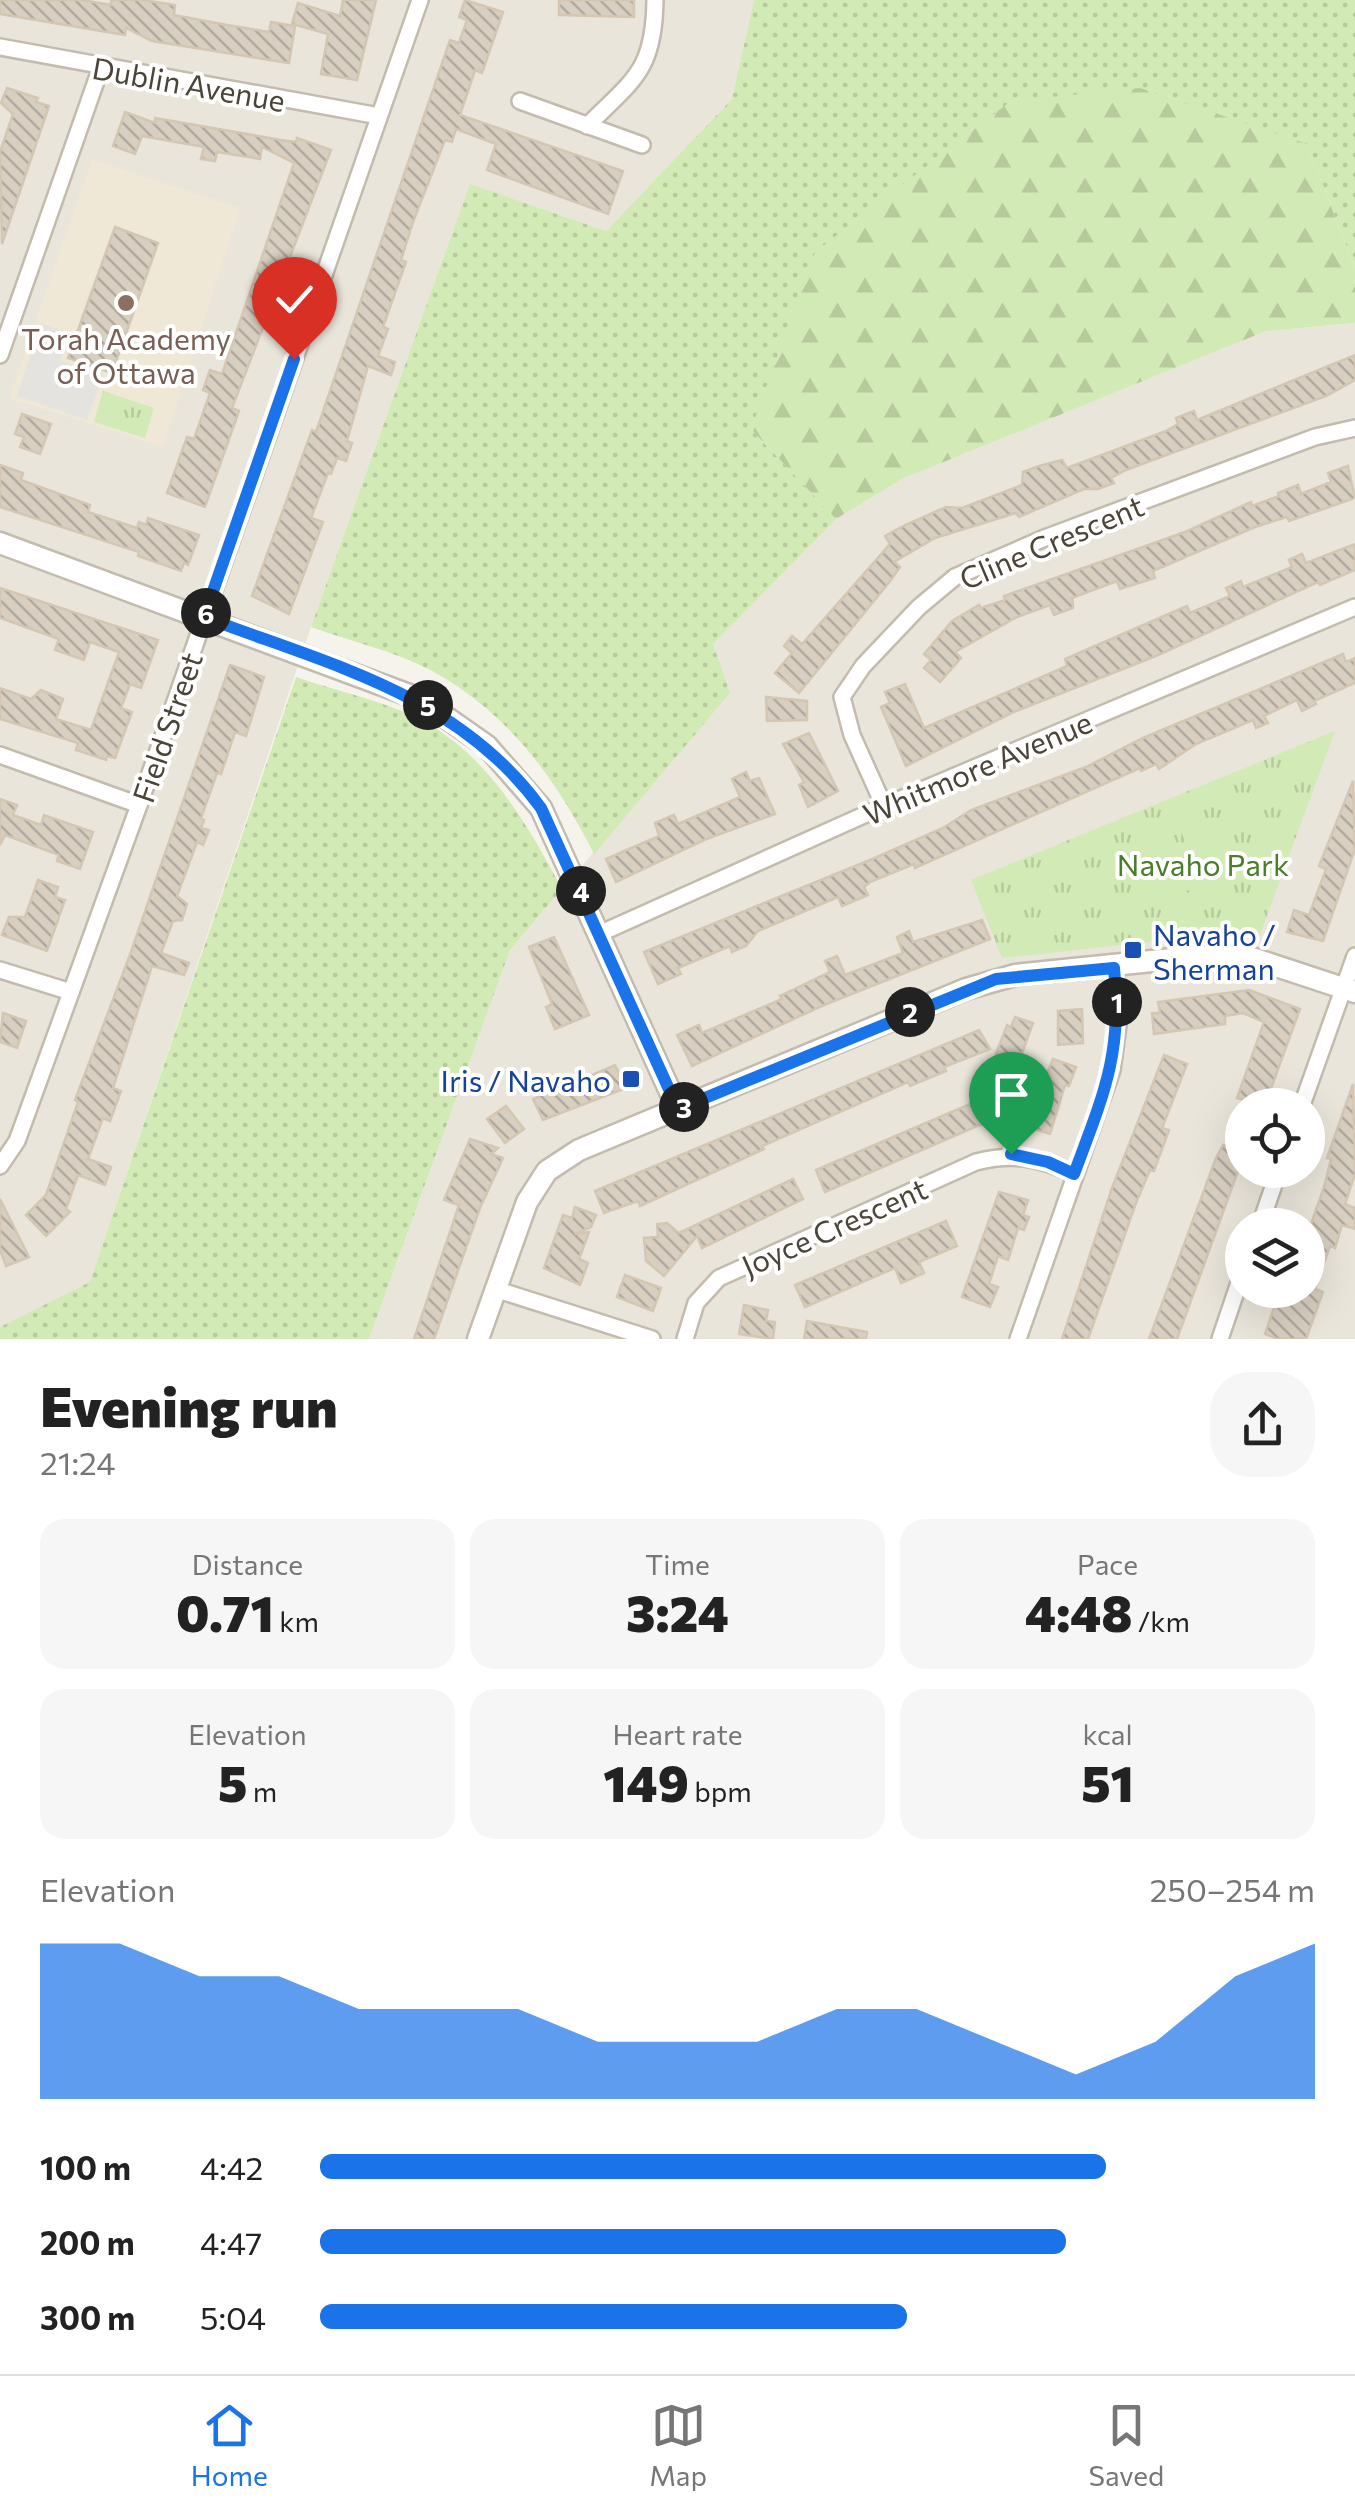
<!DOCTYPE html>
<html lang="en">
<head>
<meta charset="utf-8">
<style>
	body { margin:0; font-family:Commissioner,sans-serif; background:#f6f6f6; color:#222; height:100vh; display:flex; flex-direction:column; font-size:38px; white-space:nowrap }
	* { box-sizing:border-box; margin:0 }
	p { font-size:32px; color:#767676 }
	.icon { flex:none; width:55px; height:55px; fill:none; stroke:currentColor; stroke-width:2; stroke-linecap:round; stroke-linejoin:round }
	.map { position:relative; height:1339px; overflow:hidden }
	.side { display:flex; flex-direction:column; background:#fff; flex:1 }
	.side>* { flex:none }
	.controls { position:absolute; left:1225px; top:1088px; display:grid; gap:20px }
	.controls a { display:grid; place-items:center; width:100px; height:100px; border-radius:50%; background:#fff; box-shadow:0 10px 40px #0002; font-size:50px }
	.pin { position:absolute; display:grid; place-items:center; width:85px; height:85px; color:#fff; margin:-102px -42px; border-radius:50% 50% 50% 0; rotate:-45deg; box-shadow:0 0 10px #0007 }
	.pin .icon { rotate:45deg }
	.km { position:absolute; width:50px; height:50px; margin:-25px; border-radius:50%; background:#222; color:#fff; font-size:28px; line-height:50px; text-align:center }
	.round { display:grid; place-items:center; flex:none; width:105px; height:105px; border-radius:40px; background:#f6f6f6 }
	.overview { display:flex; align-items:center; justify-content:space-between; height:170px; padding:0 40px }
	h1 { font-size:55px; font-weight:800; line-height:75px }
	.metrics { display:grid; grid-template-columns:repeat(3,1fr); gap:15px; height:170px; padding:10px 40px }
	.metrics div { display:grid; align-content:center; border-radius:25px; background:#f6f6f6; text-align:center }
	.metrics b { font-size:50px; font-weight:800 }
	.metrics small { font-size:28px; font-weight:400 }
	.metrics p { font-size:28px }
	.chart { height:280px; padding:20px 40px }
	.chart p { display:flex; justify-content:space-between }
	.chart svg { width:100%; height:180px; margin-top:10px; fill:#1a73e8; opacity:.7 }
	ul { padding:0 40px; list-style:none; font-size:32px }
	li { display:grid; grid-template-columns:160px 120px 1fr; align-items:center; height:75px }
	li i { height:25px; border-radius:12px; background:#1a73e8 }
	.tab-bar { display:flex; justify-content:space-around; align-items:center; height:140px; border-top:2px solid #e0e0e0; background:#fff; font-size:28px; color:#767676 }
	.tab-bar a { display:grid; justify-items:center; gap:5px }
	.tab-bar .current { color:#1a73e8 }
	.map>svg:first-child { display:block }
	.residential { fill:#eae5da; fill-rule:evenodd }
	.education { fill:#efe8d6 }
	.grass { fill:url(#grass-dots) }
	.forest { fill:url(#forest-firs) }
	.park { fill:url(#park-tufts) }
	.pitch { fill:#d2eab5 }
	.parking { fill:#e5e3e0 }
	.building { fill:url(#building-back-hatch); stroke:#d3c7b4; stroke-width:2.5 }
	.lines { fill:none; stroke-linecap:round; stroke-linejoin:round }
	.minor-casing { stroke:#c2bbae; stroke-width:20 }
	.tertiary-casing { stroke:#c2bbae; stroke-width:25 }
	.minor { stroke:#fff; stroke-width:15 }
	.tertiary { stroke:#fff; stroke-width:20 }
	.route-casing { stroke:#fff; stroke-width:20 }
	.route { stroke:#1a73e8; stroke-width:12 }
	.education-dot { fill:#8d6e63; stroke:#fff; stroke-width:4 }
	.transit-dot { fill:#1a4fb4; stroke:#fff; stroke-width:4 }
	.labels { text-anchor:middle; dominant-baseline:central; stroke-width:8; stroke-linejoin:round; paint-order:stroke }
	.street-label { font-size:30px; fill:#4b4439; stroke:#fff }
	.education-label { font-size:30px; fill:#785e54; stroke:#fff }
	.park-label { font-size:30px; fill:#4a7f2a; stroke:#fff }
	.transit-label { font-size:30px; fill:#164399; stroke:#fff; text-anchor:start }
</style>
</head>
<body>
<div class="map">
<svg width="1355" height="1339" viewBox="0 0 1355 1339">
	<defs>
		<pattern id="grass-dots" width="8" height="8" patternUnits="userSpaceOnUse" patternTransform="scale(2.5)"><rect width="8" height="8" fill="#d2eab5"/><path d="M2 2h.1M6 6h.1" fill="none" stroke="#b6ca9c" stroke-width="1.8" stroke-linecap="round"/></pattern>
		<pattern id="forest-firs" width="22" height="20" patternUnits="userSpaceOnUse" patternTransform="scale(2.5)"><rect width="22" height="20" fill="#d2eab5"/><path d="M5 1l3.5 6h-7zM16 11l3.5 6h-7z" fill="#b6ca9c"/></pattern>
		<pattern id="park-tufts" width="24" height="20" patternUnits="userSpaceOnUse" patternTransform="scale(2.5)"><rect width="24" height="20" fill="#d2eab5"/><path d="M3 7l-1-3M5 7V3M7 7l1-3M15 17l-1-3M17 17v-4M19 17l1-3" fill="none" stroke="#b6ca9c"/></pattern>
		<pattern id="building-back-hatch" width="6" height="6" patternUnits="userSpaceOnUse" patternTransform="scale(2.5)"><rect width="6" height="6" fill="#d8cfc1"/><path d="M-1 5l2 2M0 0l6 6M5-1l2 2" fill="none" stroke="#b1aa9e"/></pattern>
	</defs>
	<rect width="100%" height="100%" fill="#f6f3ec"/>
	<g class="residential">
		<polygon points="0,0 754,0 732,99 606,231 470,185 311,627 90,1283 0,1327"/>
		<path d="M1355,323V1339H369L510,950L730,693L712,644L765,585L836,519L902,479L1266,331ZM1242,1105H1308V1170H1242ZM1242,1225H1308V1290H1242Z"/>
	</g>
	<polygon class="education" points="92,159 240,208 163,447 9,398"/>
	<g class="grass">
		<path d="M754,0H1355V268L1307,144L751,429L836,519L713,644L730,693L594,854C557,781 512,718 441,676C403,653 352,642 311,627L470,184L606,231L732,99Z"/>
		<path d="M296,677C336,691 392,703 427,723C491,760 529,827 562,889L510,950L369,1339H0V1327L90,1282Z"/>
	</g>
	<polygon class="forest" points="1140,88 1307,144 1355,268 1355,323 1266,331 902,479 836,519 751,429 815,252 1011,101"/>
	<g class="park">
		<polygon points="103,391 154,408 145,438 94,422"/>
		<polygon points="1335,731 1259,937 1232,933 1002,958 971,880"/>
	</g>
	<g class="pitch">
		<polygon points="1205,819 1229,872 1204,883 1180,830"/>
		<polygon points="1173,834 1196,887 1171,898 1148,844"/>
	</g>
	<polygon class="parking" points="41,323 69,333 60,361 103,375 87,420 17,396"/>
	<g class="building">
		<polygon points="0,0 82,0 111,5 111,0 143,0 175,5 174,15 227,25 269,32 271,22 295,26 289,63 152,41 126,28 125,35 0,14"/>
		<polygon points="343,0 376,0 357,80 321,74 328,34 292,24 298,3 340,16"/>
		<polygon points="465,0 503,12 482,73 475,70 460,115 623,171 608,214 487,170 496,144 456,129 452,142 445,140 413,222 401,260 406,262 383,327 388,329 378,356 395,362 391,375 368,366 347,441 352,443 346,461 337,458 331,474 328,473 311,518 323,522 289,614 252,596 312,430 316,432 328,397 450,40 459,43 467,20 459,17"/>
		<polygon points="559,0 634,0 634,17 559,15"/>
		<polygon points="7,88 38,98 36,102 49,106 2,244 0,152 13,114 1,103"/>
		<polygon points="125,112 155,123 155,118 281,140 296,142 297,138 331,150 232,408 239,411 205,507 167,493 187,437 194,439 210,393 203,390 210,370 222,374 294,163 262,147 260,159 217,152 215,161 201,159 204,147 142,136 135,154 113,146"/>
		<polygon points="115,227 158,243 112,373 68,358"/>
		<polygon points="1355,355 1355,380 1326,396 1126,470 1111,478 1114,483 1098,489 1084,489 1019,517 1016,513 935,538 894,562 900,567 891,580 799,693 775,673 792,653 784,646 792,636 802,644 890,544 885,536 905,525 946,507 962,508 1022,485 1023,472 1039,466 1062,460 1067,468 1166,431 1178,424 1176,418 1194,411 1197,420"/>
		<polygon points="22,414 51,424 40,454 20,447 24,437 15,434"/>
		<polygon points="0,465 23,473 21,480 90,505 88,512 137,528 139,522 146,525 148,518 199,535 188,565 184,563 181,571 138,556 139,552 0,507"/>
		<polygon points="1348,466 1355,498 1289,521 1287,517 1255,527 1153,571 1155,578 1120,589 1117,581 1072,598 1073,608 1054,615 1050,605 1017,617 955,652 961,658 940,682 924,668 931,660 924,654 952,621 979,605 981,608 1005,600 1004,596 1185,532 1251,502 1252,506 1279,496 1278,493 1298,485 1301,494 1331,482 1328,473"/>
		<polygon points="1355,544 1355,570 1320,585 1318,582 1156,656 1014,712 906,766 881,707 890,703 885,692 905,684 924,728 1067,666 1065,659 1187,606 1190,613 1230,596 1226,588 1241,581 1243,587 1292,567 1289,560 1302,554 1306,563"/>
		<polygon points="0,588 158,640 141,688 130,684 121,708 132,712 115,758 107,756 106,760 76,750 78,743 0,719 0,688 31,699 41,690 63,699 56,719 91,730 119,652 90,642 84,660 55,650 59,639 0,618"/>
		<polygon points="1343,654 1346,662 1355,658 1355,683 1314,701 1316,704 1302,711 1297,700 1264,716 1268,723 1256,728 1253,720 1196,744 1159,769 1156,764 1141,771 1140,768 915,868 914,864 870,882 864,887 868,895 842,906 838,897 758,931 746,946 732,952 730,946 678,968 681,974 658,984 644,952 870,860 943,828 971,810 1086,767 1143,738"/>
		<polygon points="230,665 264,677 246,736 235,732 221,774 217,773 201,818 204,820 201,828 209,830 203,845 197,842 177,896 187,904 182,920 173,921 161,953 189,963 184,975 152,966 113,1088 121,1091 110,1121 103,1118 88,1159 111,1167 105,1185 78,1175 66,1209 70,1212 46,1236 26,1215 46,1195 78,1102 75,1100 131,952"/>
		<polygon points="766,697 807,701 807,720 767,721"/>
		<polygon points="809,733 838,791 808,807 799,785 804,782 783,744"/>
		<polygon points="746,772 750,781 759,778 775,814 704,840 616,882 606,859 659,836 655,823 674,815 678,824 740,797 732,779"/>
		<polygon points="1353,781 1355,849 1323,941 1287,932 1294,910 1309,915 1326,869 1319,866"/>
		<polygon points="0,799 17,805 13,815 41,825 44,815 93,832 80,869 57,861 59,855 5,835 0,845"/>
		<polygon points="38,880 58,887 55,897 65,900 47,951 2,935 9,917 25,917"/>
		<polygon points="982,920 990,939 824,1005 692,1066 677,1035 699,1025 702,1033 782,999 780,996 830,972 825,961 837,956 845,975 903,953 897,937 909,931 913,942"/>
		<polygon points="554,937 589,1015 555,1029 546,1007 552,1004 529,947"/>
		<polygon points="1249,990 1300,1009 1265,1105 1237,1098 1264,1022 1243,1013 1225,1016 1225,1024 1154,1034 1152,1013 1160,1013 1158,1002"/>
		<polygon points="1082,1009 1083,1043 1058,1045 1058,1011"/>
		<polygon points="3,1013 26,1021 17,1048 0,1042"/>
		<polygon points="1015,1017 1033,1023 1019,1062 996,1054 1007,1025 1011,1027"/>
		<polygon points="979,1030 990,1049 944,1067 946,1071 910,1086 908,1082 762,1146 764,1149 640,1206 638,1201 604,1213 595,1191"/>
		<polygon points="1164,1055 1187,1064 1162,1128 1169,1130 1154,1171 1150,1170 1136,1203 1088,1339 1062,1339 1112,1188"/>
		<polygon points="1053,1059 1076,1067 1069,1086 1065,1085 1050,1134 1018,1124 1026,1102 1034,1105"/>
		<polygon points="615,1065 626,1088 543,1120 533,1099 538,1097 535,1091 547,1085 550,1093"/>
		<polygon points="1353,1084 1355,1174 1345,1204 1355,1208 1355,1229 1342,1225 1335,1248 1330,1246 1315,1289 1323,1292 1306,1339 1278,1339 1265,1334 1280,1290 1308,1290 1308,1222 1311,1224 1324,1187 1331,1159 1327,1158"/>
		<polygon points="982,1099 991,1120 825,1192 816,1170"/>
		<polygon points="506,1106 524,1129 505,1143 487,1119"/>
		<polygon points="1242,1109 1242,1172 1238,1171 1177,1339 1149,1339 1216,1158 1223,1145 1227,1146"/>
		<polygon points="470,1139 498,1148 491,1154 503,1158 480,1208 434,1339 414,1339 459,1205 444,1200"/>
		<polygon points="793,1179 803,1199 702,1248 697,1236 664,1276 646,1261 644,1238 658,1237 657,1224 667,1223 679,1233"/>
		<polygon points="999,1192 1028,1200 1023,1215 1029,1217 1024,1230 1018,1228 1008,1260 998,1256 989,1284 998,1287 990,1307 962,1297"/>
		<polygon points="0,1199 29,1257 6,1266 0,1250"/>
		<polygon points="575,1207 596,1215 591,1227 575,1234 589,1232 579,1259 588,1263 580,1285 544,1268 563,1215 572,1218"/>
		<polygon points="946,1221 957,1246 919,1262 924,1273 901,1283 895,1268 805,1307 795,1285"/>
		<polygon points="625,1275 661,1288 653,1311 617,1297"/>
		<polygon points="744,1305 768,1310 766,1321 775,1322 773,1339 739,1334"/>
		<polygon points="807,1321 867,1332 866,1339 804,1339"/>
	</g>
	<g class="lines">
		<defs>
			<g id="minor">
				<polyline points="0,47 379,116"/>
				<polyline points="520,101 642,145"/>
				<path d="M587,126C634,79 654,71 655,0"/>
				<polyline points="0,355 101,67"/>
				<polyline points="0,755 139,805"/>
				<polyline points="884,806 852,735 842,697 863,666 919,607 955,577 1047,537 1315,437 1355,428"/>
				<polyline points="601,933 884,806 1355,607"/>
				<polyline points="0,970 71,992"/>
				<polyline points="1302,1105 1355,956"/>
				<polyline points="0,1166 17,1141 139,805 420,0"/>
				<polyline points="1260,1225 1279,1170"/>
				<polyline points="495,1289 652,1339"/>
				<path d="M685,1339L696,1303L719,1278L976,1162C1013,1153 1039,1157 1074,1174"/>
				<polyline points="1018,1339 1112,1070 1119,1018 1114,967"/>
				<polyline points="1220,1339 1242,1274"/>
			</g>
			<g id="tertiary">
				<polyline points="0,543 420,699 487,746 541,808 678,1109"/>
				<polyline points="478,1339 527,1202 547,1171 579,1150 966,989 1015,975 1191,957 1249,957 1355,992"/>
			</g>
		</defs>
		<use href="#minor" class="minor-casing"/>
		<use href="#tertiary" class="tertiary-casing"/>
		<use href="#minor" class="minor"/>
		<use href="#tertiary" class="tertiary"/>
	</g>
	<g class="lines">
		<defs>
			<path id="route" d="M294,359L204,617C330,665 458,694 541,808L678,1109L996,979L1114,968C1123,1053 1103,1096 1074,1174L1048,1162L1011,1154"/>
		</defs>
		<use href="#route" class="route-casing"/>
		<use href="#route" class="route"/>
	</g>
	<circle class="education-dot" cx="126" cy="303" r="10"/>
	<g class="transit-dot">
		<rect x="1123" y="940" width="20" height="20" rx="5"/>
		<rect x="621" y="1069" width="20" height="20" rx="5"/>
	</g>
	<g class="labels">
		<g class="street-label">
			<text transform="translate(189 83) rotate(10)">Dublin Avenue</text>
			<text transform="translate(1051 541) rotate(-23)">Cline Crescent</text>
			<text transform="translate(166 727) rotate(-71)">Field Street</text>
			<text transform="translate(977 767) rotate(-23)">Whitmore Avenue</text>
			<text transform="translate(834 1226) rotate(-24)">Joyce Crescent</text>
		</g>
		<g class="education-label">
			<text x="126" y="337">Torah Academy<tspan x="126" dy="34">of Ottawa</tspan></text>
		</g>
		<g class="park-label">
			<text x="1203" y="863">Navaho Park</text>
		</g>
		<g class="transit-label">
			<text x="1153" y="933">Navaho /<tspan x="1153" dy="34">Sherman</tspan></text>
			<text x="611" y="1079" text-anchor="end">Iris / Navaho</text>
		</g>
	</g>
</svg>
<div class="controls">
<a><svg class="icon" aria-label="locate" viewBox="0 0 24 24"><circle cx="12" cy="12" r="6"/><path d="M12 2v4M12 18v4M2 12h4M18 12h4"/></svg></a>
<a><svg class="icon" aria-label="layers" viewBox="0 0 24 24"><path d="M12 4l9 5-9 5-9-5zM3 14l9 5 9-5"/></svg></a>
</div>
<div class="pin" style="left:1011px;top:1154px;background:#1e9e55"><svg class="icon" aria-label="arrive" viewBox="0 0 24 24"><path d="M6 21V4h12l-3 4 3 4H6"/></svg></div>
<div class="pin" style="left:294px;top:359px;background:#d93025"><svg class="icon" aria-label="check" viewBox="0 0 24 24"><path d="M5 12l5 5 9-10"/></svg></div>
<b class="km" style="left:1117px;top:1002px">1</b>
<b class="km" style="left:910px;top:1012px">2</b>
<b class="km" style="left:684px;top:1107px">3</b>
<b class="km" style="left:581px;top:891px">4</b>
<b class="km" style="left:428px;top:705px">5</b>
<b class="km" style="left:206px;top:613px">6</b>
</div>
<section class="side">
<div class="overview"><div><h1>Evening run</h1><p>21:24</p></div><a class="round"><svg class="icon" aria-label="share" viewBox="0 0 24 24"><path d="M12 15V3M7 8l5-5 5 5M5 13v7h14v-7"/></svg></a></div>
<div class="metrics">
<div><p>Distance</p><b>0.71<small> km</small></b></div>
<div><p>Time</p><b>3:24</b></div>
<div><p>Pace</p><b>4:48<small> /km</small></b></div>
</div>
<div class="metrics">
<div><p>Elevation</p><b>5<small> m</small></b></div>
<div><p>Heart rate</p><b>149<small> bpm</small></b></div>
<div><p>kcal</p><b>51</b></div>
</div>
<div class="chart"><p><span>Elevation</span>250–254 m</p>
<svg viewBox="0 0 160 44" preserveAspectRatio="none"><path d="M0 44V6L10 6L20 14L30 14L40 22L50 22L60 22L70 30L80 30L90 30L100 22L110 22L120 30L130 38L140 30L150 14L160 6V44z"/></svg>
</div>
<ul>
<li><b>100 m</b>4:42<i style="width:79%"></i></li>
<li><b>200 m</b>4:47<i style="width:75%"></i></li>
<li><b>300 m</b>5:04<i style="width:59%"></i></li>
</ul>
</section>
<nav class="tab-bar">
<a class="current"><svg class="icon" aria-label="home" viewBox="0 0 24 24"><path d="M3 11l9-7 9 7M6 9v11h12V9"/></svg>Home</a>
<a><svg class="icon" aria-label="map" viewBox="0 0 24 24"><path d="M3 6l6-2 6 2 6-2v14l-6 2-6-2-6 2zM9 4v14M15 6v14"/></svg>Map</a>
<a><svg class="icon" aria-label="saved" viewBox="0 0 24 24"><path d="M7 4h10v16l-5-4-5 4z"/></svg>Saved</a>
</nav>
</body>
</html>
